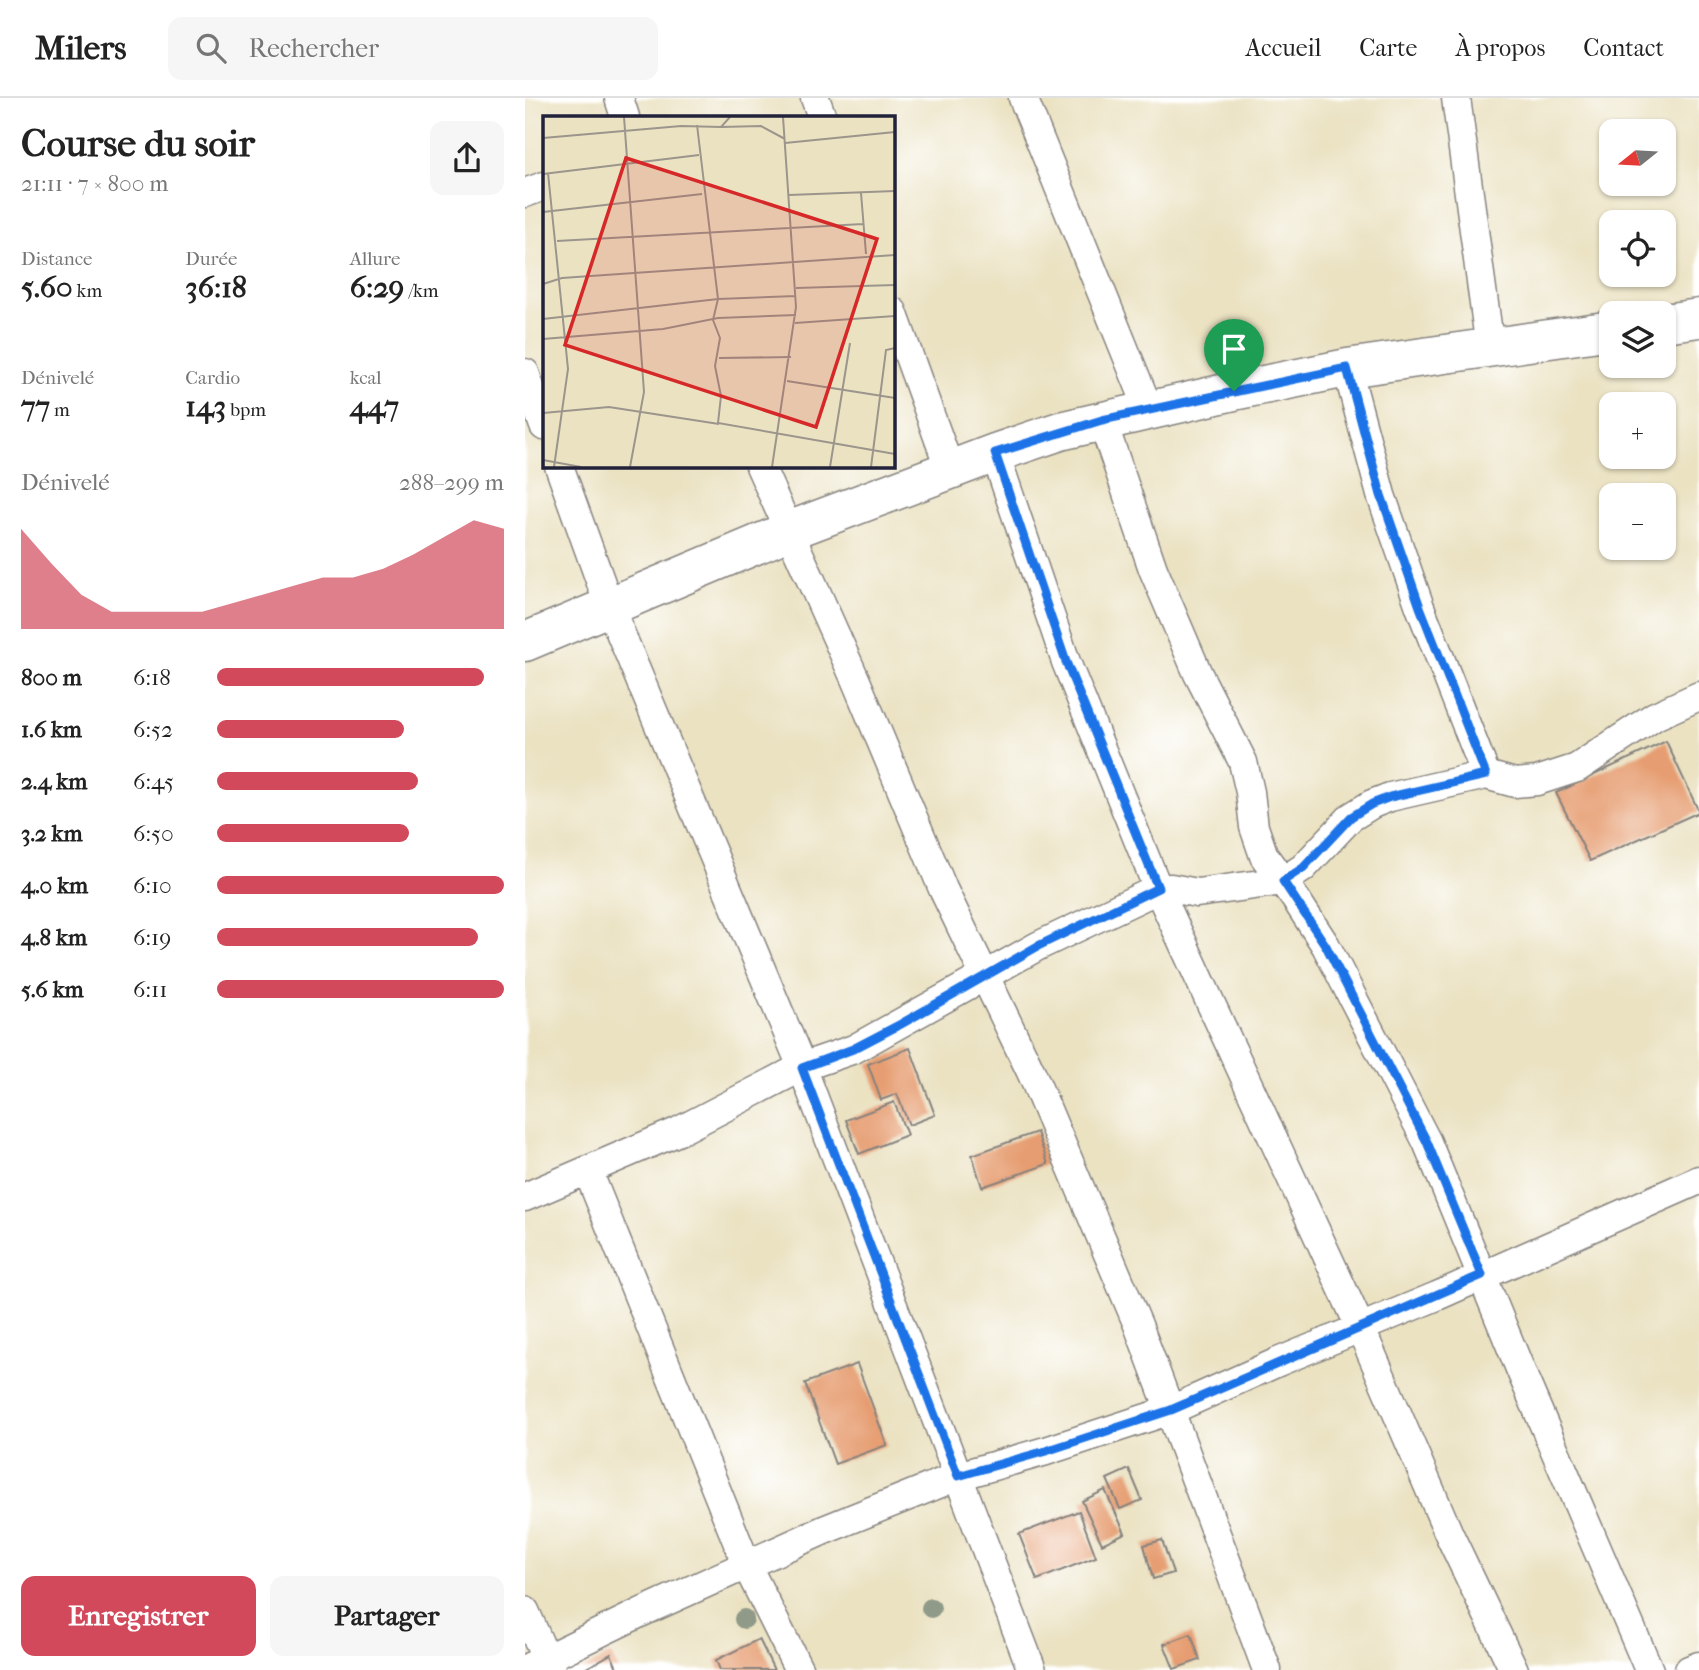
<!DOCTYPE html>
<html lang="fr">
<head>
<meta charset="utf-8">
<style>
	body { margin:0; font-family:"IM FELL French Canon",serif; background:#f6f6f6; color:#222; height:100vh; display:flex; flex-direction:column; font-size:26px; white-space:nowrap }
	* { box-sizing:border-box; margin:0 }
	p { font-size:23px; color:#767676 }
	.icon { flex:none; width:38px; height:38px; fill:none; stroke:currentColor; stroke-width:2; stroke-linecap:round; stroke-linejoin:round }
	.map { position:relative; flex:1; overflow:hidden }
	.details { display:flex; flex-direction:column; background:#fff; width:525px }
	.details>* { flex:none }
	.needle { width:46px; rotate:252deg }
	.controls { position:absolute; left:1074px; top:21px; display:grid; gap:14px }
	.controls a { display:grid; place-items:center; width:77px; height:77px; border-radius:14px; background:#fff; box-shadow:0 2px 5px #0004; font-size:35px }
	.pin { position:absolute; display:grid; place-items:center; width:60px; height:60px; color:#fff; margin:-72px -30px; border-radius:50% 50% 50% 0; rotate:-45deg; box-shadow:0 0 7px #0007 }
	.pin .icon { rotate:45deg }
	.round { display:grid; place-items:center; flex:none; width:74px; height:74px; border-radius:14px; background:#f6f6f6 }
	.head { display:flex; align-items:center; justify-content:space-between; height:119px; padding:0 21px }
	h1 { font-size:38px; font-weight:800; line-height:52px }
	.figures { display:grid; grid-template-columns:repeat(3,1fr); gap:10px; height:119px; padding:7px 21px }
	.figures div { display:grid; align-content:center }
	.figures b { font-size:30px; font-weight:800 }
	.figures small { font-size:19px; font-weight:400 }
	.figures p { font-size:19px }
	.chart { height:196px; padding:14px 21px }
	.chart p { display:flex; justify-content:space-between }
	.chart svg { width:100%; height:126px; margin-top:7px; fill:#d1495b; opacity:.7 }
	.button { display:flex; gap:14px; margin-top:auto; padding:14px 21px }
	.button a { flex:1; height:80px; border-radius:14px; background:#d1495b; color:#fff; font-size:28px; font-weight:800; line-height:80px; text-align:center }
	.button a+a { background:#f6f6f6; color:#222 }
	ul { padding:0 21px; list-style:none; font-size:23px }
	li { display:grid; grid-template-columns:112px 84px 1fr; align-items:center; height:52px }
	li i { height:18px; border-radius:9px; background:#d1495b }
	header { display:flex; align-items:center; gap:42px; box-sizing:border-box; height:98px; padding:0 35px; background:#fff; border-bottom:2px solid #e0e0e0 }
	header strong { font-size:33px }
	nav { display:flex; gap:38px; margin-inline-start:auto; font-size:24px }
	.search { width:490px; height:63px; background:#f6f6f6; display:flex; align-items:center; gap:18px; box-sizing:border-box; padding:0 24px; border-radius:14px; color:#767676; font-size:26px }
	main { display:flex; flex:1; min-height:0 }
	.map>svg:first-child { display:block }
	.building { fill:#e69d71 }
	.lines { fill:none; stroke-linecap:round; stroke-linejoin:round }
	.street-casing { stroke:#86827e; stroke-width:31 }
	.secondary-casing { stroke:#86827e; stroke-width:41 }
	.street { stroke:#fff; stroke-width:28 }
	.secondary { stroke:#fff; stroke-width:38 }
	.tree { fill:#909a89 }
	.route-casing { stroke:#fff; stroke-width:14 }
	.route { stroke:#1a73e8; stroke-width:9 }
	.inset-road { fill:none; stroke:#9b958c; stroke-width:2 }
	.view { fill:#d62828; fill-opacity:0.15; stroke:#d62828; stroke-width:3.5 }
	.inset-edge { fill:none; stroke:#22223b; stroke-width:3.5 }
</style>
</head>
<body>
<header>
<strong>Milers</strong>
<div class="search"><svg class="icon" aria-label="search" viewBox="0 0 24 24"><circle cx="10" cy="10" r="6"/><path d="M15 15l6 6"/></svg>Rechercher</div>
<nav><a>Accueil</a><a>Carte</a><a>À propos</a><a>Contact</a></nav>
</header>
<main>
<section class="details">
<div class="head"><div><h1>Course du soir</h1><p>21:11 · 7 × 800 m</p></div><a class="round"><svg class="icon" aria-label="share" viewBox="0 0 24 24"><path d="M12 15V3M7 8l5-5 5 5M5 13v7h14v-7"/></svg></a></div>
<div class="figures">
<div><p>Distance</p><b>5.60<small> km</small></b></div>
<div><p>Durée</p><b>36:18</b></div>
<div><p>Allure</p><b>6:29<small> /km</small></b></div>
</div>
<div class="figures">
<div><p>Dénivelé</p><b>77<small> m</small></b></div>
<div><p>Cardio</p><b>143<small> bpm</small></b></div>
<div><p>kcal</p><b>447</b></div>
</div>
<div class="chart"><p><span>Dénivelé</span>288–299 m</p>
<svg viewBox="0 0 160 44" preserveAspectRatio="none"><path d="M0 44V9L10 21L20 32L30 38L40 38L50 38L60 38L70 35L80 32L90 29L100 26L110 26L120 23L130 18L140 12L150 6L160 9V44z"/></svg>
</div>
<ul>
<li><b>800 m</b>6:18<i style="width:93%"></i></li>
<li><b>1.6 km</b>6:52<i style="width:65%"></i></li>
<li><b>2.4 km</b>6:45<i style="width:70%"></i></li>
<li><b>3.2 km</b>6:50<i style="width:67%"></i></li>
<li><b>4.0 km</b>6:10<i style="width:100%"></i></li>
<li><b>4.8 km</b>6:19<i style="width:91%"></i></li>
<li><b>5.6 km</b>6:11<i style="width:100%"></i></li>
</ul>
<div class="button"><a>Enregistrer</a><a>Partager</a></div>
</section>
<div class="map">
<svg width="1174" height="1572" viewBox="0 0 1174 1572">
	<rect width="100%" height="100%" fill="#fff"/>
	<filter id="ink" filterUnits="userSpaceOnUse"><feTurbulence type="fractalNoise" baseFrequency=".0143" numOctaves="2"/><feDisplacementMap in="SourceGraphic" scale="14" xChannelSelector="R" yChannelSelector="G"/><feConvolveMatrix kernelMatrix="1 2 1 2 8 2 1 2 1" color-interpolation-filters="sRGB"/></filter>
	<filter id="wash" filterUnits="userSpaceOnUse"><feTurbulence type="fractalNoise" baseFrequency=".00686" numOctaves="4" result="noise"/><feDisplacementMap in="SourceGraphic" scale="28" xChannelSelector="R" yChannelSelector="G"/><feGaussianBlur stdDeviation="1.57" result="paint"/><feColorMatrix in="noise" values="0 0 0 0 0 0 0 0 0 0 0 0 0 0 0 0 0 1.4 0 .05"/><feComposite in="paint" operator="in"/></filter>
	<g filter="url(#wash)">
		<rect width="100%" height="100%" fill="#ebe2c2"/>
		<g id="blocks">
			<g class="building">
				<polygon points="1141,643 1174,714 1065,763 1031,695"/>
				<polygon points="385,950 410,1017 384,1027 372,996 356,1002 343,966"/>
				<polygon points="369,1004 382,1037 334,1056 321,1022"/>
				<polygon points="512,1034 523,1066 457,1089 447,1057"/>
				<polygon points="332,1266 362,1347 310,1366 280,1285"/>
				<polygon points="604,1371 617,1402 595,1411 582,1381"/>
				<polygon points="580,1392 600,1435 577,1446 557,1403"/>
				<polygon points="554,1413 571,1459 512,1482 494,1436"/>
				<polygon points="637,1442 648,1475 628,1481 619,1447"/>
				<polygon points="666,1536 675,1562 649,1571 639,1546"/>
				<polygon points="234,1541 249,1572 195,1572 191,1562"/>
				<polygon points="86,1556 93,1572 58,1572"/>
			</g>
		</g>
	</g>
	<g filter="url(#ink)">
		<use href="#blocks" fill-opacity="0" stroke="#86827e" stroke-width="2"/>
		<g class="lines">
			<defs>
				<g id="street">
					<polyline points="94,0 100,19"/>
					<polyline points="290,0 297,19"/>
					<polyline points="498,0 624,312"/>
					<polyline points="931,0 965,250"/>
					<polyline points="0,95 19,88"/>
					<polyline points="368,214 425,372"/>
					<polyline points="822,270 856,397 895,509 961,677"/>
					<polyline points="0,275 19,328"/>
					<polyline points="577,322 628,471 673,576 718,664 725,694 729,729 739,758 772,803 801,848 902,1044 998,1278 1124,1572"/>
					<polyline points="470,355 541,564 633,791 835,1229 924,1436 989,1572"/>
					<polyline points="34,368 85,510 277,969 507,1572"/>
					<polyline points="235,368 331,583 418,791 507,976 613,1227 742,1572"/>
					<polyline points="63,1073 222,1468 274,1572"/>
					<polyline points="0,1099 154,1033 277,969 329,951 513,848 633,791 646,790 672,795 758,783 778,770 826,719 847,706 865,699 961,677 990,685 1012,683 1052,670 1130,618 1174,598"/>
					<polyline points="0,1513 26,1572"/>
					<polyline points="0,1571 115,1515 299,1432 433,1378 521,1353 646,1312 753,1264 912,1198 1174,1082"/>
					<polyline points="1164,1572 1174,1568"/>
				</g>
				<g id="secondary">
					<polyline points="1139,225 1174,220"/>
					<polyline points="0,544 266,432 470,355 535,333 709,293 822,270 1087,232"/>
				</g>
			</defs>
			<use href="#street" class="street-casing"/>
			<use href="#secondary" class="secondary-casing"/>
			<use href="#street" class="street"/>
			<use href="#secondary" class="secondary"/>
		</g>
		<g class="tree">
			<circle cx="406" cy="1510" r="10"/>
			<circle cx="219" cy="1521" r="10"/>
		</g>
	</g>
	<g class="lines" filter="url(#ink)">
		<defs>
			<polygon id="route" points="822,270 856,397 895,509 961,677 865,699 847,706 826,719 778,770 758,783 801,848 902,1044 957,1177 646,1312 521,1353 433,1378 277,970 328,951 376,926 513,848 633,790 541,564 470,355 577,322"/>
		</defs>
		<use href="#route" class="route-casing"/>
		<use href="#route" class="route"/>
	</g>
	<g transform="translate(18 18)">
		<rect width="352" height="352" fill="#ebe2c2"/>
		<path class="inset-road" d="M81,1L101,276L87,351M154,9L175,183L170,204L177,222L172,250L178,280L175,307L352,338M178,11L218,10L242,23M0,22L138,10L178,11L187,1M242,27L352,16M5,57L25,253L11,351M0,58L156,39M318,77L323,138M246,79L352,75M0,96L159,78M14,125L320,108M0,168L19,162L352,139M253,172L352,169M0,203L175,183L253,180M252,207L352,200M0,223L120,213L175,202L253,199M176,242L248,241M244,265L352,282M0,297L66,291L176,308M0,344L38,351M229,351L253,191L240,1M287,351L307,227M328,351L343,234L352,232"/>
		<path class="view" d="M83,42L334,123L273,311L22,229Z"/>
		<rect width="352" height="352" class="inset-edge"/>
	</g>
</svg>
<div class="controls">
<a><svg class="needle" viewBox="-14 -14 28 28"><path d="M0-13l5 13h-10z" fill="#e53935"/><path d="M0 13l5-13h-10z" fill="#767676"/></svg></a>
<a><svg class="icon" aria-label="locate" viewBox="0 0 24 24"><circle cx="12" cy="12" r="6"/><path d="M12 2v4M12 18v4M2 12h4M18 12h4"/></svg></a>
<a><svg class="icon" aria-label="layers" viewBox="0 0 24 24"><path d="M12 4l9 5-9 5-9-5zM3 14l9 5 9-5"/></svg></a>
<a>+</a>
<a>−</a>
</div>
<div class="pin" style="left:709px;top:293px;background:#1e9e55"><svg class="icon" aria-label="arrive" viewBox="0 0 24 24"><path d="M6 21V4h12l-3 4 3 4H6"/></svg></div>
</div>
</main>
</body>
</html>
